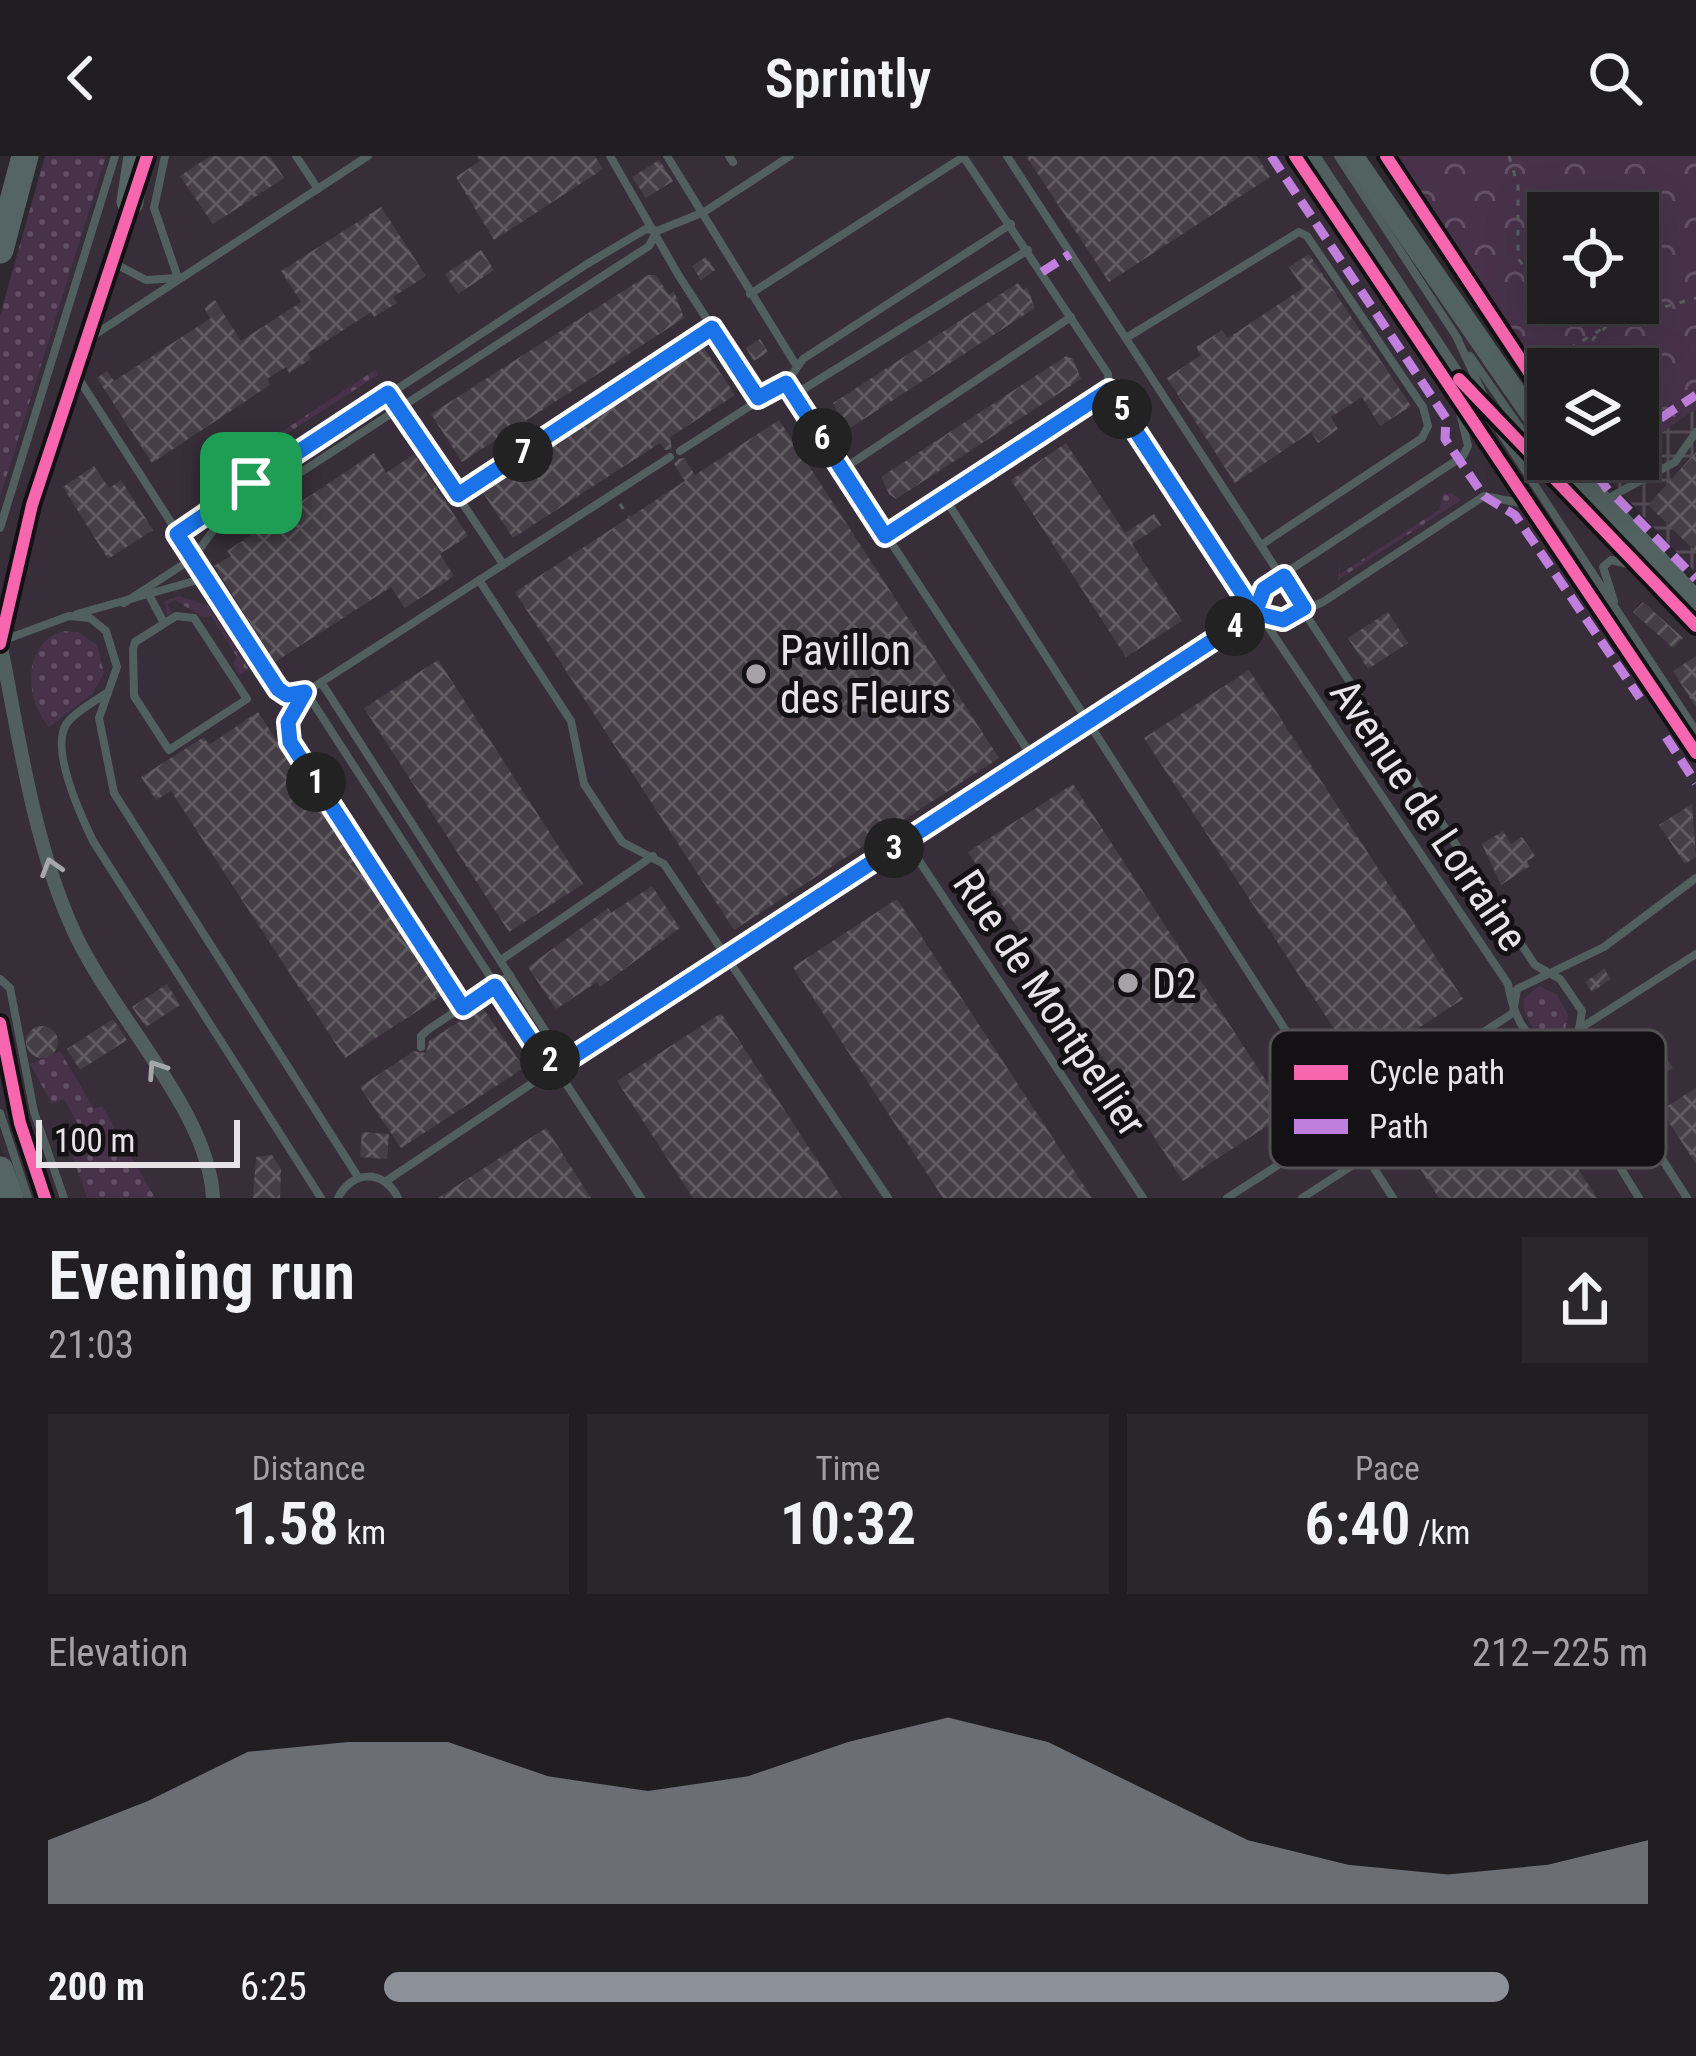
<!DOCTYPE html>
<html lang="en">
<head>
<meta charset="utf-8">
<style>
	body { margin:0; font-family:"Roboto Condensed",sans-serif; background:#29272a; color:#f1f3f6; height:100vh; display:flex; flex-direction:column; font-size:45px; white-space:nowrap }
	* { box-sizing:border-box; margin:0 }
	p { font-size:39px; color:#a2a2a5 }
	.icon { flex:none; width:66px; height:66px; fill:none; stroke:currentColor; stroke-width:2; stroke-linecap:round; stroke-linejoin:round }
	.map { position:relative; height:1042px; overflow:hidden }
	.drawer { display:flex; flex-direction:column; background:#211e22; flex:1 }
	.drawer>* { flex:none }
	.tools { position:absolute; left:1527px; top:36px; display:grid; gap:24px }
	.tools a { display:grid; place-items:center; width:132px; height:132px; border-radius:0px; background:#211e22; box-shadow:0 12px 48px #0002,0 0 0 3px #3e3c40; font-size:60px }
	.scale { position:absolute; left:36px; bottom:30px; width:204px; box-sizing:border-box; padding-left:12px; border:6px solid #e7e3e7; border-top:0; font-size:33px; line-height:42px; white-space:nowrap; color:#e7e3e7; -webkit-text-stroke:9px #141114; paint-order:stroke }
	.pin { position:absolute; display:grid; place-items:center; width:102px; height:102px; color:#fff; margin:-51px; border-radius:24px; box-shadow:0 6px 18px #0006 }
	.km { position:absolute; width:60px; height:60px; margin:-30px; border-radius:50%; background:#222; color:#fff; font-size:33px; line-height:60px; text-align:center }
	.round { display:grid; place-items:center; flex:none; width:126px; height:126px; border-radius:0px; background:#29272a }
	.head { display:flex; align-items:center; justify-content:space-between; height:204px; padding:0 48px }
	h1 { font-size:66px; font-weight:600; line-height:90px }
	.stats { display:grid; grid-template-columns:repeat(3,1fr); gap:18px; height:204px; padding:12px 48px }
	.stats div { display:grid; align-content:center; border-radius:0px; background:#29272a; text-align:center }
	.stats b { font-size:60px; font-weight:600 }
	.stats small { font-size:33px; font-weight:400 }
	.stats p { font-size:33px }
	.chart { height:336px; padding:24px 48px }
	.chart p { display:flex; justify-content:space-between }
	.chart svg { width:100%; height:216px; margin-top:12px; fill:#8c9099; opacity:.7 }
	ul { padding:0 48px; list-style:none; font-size:39px }
	li { display:grid; grid-template-columns:192px 144px 1fr; align-items:center; height:90px }
	li i { height:30px; border-radius:15px; background:#8c9099 }
	header { display:flex; justify-content:space-between; align-items:center; height:156px; padding:0 48px; background:#211e22; font-size:54px; font-weight:600 }
	.map>svg:first-child { display:block }
	.built { fill:#372e39 }
	.industrial { fill:url(#industrial-grid) }
	.grass { fill:url(#grass-dots) }
	.forest { fill:url(#forest-crowns); fill-rule:evenodd }
	.building { fill:url(#building-cross-hatch) }
	.lines { fill:none; stroke-linecap:round; stroke-linejoin:round }
	.path { stroke:#575f5f; stroke-width:3; stroke-dasharray:6 9; stroke-linecap:butt }
	.service { stroke:#51605e; stroke-width:8 }
	.minor { stroke:#51605e; stroke-width:14 }
	.secondary { stroke:#526260; stroke-width:21 }
	.motorway { stroke:#556464; stroke-width:27 }
	.quiet { stroke:#c07fdc; stroke-width:9; stroke-dasharray:18 9; stroke-linecap:butt }
	.cycleway-casing { stroke:#141114; stroke-width:20 }
	.cycleway { stroke:#f766af; stroke-width:12 }
	.oneway { stroke:#a4a8a9 }
	.route-casing { stroke:#fff; stroke-width:24 }
	.route { stroke:#1a73e8; stroke-width:15 }
	.poi-dot { fill:#a6a2a6; stroke:#141114; stroke-width:4.5 }
	.labels { text-anchor:middle; dominant-baseline:central; stroke-width:10; stroke-linejoin:round; paint-order:stroke }
	.poi-label { font-size:42px; fill:#e7e3e7; stroke:#141114; text-anchor:start }
	.street-label { font-size:42px; fill:#e7e3e7; stroke:#141114 }
	.key { fill:#141114; stroke:#535053; stroke-width:3 }
	.key-label { font-size:33px; fill:#e7e3e7 }
</style>
</head>
<body>
<header><svg class="icon" aria-label="back" viewBox="0 0 24 24"><path d="M15 5l-7 7 7 7"/></svg>Sprintly<svg class="icon" aria-label="search" viewBox="0 0 24 24"><circle cx="10" cy="10" r="6"/><path d="M15 15l6 6"/></svg></header>
<div class="map">
<svg width="1696" height="1042" viewBox="0 0 1696 1042">
	<defs>
		<pattern id="industrial-grid" width="8" height="8" patternUnits="userSpaceOnUse" patternTransform="scale(3)"><rect width="8" height="8" fill="#372e39"/><path d="M0 4h8M4 0v8" fill="none" stroke="#544c56"/></pattern>
		<pattern id="grass-dots" width="8" height="8" patternUnits="userSpaceOnUse" patternTransform="scale(3)"><rect width="8" height="8" fill="#47324a"/><path d="M2 2h.1M6 6h.1" fill="none" stroke="#625064" stroke-width="1.8" stroke-linecap="round"/></pattern>
		<pattern id="forest-crowns" width="20" height="18" patternUnits="userSpaceOnUse" patternTransform="scale(3)"><rect width="20" height="18" fill="#47324a"/><path d="M2 6a3 3 0 1 1 6 0M12 15a3 3 0 1 1 6 0" fill="none" stroke="#625064"/></pattern>
		<pattern id="building-cross-hatch" width="8" height="8" patternUnits="userSpaceOnUse" patternTransform="scale(3)"><rect width="8" height="8" fill="#453e46"/><path d="M0 0l8 8M0 8l8-8" fill="none" stroke="#605a61"/></pattern>
	</defs>
	<rect width="100%" height="100%" fill="#2c282d"/>
	<polygon class="built" points="90,0 1344,0 1548,303 1696,454 1696,1042 18,1042 0,989 0,284"/>
	<polygon class="industrial" points="1696,253 1696,417 1606,320 1623,303 1638,303 1638,293"/>
	<g class="grass">
		<polygon points="45,0 106,0 0,341 0,159"/>
		<polygon points="375,214 378,219 269,289 266,286"/>
		<polygon points="1451,337 1461,344 1338,424 1340,406 1340,418 1439,354 1443,338"/>
		<polygon points="179,440 207,449 249,513 239,519 233,508 237,501 211,460 204,462 175,444 167,448 172,456 167,460 165,445"/>
		<path d="M63,475L78,476L97,489L104,517L93,537L49,571C25,544 21,488 63,475Z"/>
		<path d="M1539,830L1557,839L1568,859L1565,875L1552,883C1535,881 1522,859 1524,843Z"/>
		<polygon points="60,895 94,953 102,950 155,1042 87,1042 70,992 85,981 64,943 52,948 30,908"/>
	</g>
	<path class="forest" d="M1397,0H1696V253L1638,293V213H1548V226ZM1638,57V147H1548V57Z"/>
	<g class="building">
		<polygon points="210,0 270,0 284,22 213,68 180,20"/>
		<polygon points="477,0 595,0 603,13 494,84 456,21 480,5"/>
		<polygon points="1026,0 1257,0 1270,21 1109,126"/>
		<polygon points="659,4 673,25 646,42 632,21"/>
		<polygon points="381,51 426,120 393,141 397,147 374,161 371,156 308,197 311,203 289,217 286,211 267,223 270,229 152,307 97,222 107,215 114,225 211,162 204,152 215,144 241,185 301,146 281,115"/>
		<polygon points="481,94 494,114 458,138 445,118"/>
		<polygon points="1309,98 1411,250 1380,270 1362,241 1331,261 1338,273 1318,287 1311,276 1235,327 1167,222 1201,199 1196,191 1222,174 1228,182 1303,132 1289,111"/>
		<polygon points="706,101 715,114 701,124 692,110"/>
		<polygon points="648,119 656,119 669,139 674,135 684,162 462,306 431,258"/>
		<polygon points="1018,127 1023,134 1027,131 1035,152 850,272 844,270 833,247"/>
		<polygon points="760,183 768,196 754,205 746,192"/>
		<polygon points="702,189 735,239 670,281 672,293 665,294 660,287 513,382 481,334"/>
		<polygon points="1066,200 1073,203 1081,223 896,343 889,338 881,321"/>
		<polygon points="779,264 999,602 734,774 515,436 685,325 674,308 678,303 684,302 695,319"/>
		<polygon points="1066,287 1125,377 1154,358 1161,369 1132,388 1182,465 1126,501 1011,324"/>
		<polygon points="1696,296 1696,396 1648,349"/>
		<polygon points="374,297 386,317 414,298 468,380 440,398 454,420 405,452 391,431 275,506 214,410 231,400 227,395"/>
		<polygon points="94,310 109,332 121,324 153,374 108,403 63,331"/>
		<polygon points="1643,446 1683,482 1673,492 1633,456"/>
		<polygon points="1388,456 1408,487 1368,513 1348,482"/>
		<polygon points="1696,500 1696,551 1673,515"/>
		<polygon points="438,504 583,728 509,776 364,552"/>
		<polygon points="1249,514 1463,843 1359,911 1144,582"/>
		<polygon points="258,556 444,838 345,902 171,635 156,644 141,621 204,581 209,589"/>
		<polygon points="1073,628 1287,957 1183,1025 968,696"/>
		<polygon points="1692,648 1696,701 1685,708 1659,669"/>
		<polygon points="1503,675 1511,688 1522,681 1535,700 1527,705 1530,710 1501,729 1482,688"/>
		<polygon points="652,730 680,772 600,831 597,826 556,853 528,811 608,752 611,757"/>
		<polygon points="897,743 1092,1042 943,1042 793,811"/>
		<polygon points="1604,813 1611,823 1592,836 1585,826"/>
		<polygon points="167,828 180,849 146,871 132,851"/>
		<polygon points="482,851 524,912 401,992 360,931 414,895 426,897 429,885"/>
		<polygon points="721,857 842,1042 693,1042 617,925"/>
		<polygon points="113,863 127,884 80,914 67,893"/>
		<circle cx="42" cy="886" r="16"/>
		<polygon points="1660,892 1673,912 1663,918 1667,923 1648,935 1645,930 1639,933 1627,913 1647,893 1650,898"/>
		<polygon points="1696,932 1696,1008 1661,954"/>
		<polygon points="1530,939 1597,1042 1439,1042 1419,1011 1460,985 1455,978 1474,966 1477,974"/>
		<polygon points="546,972 591,1042 438,1042"/>
		<polygon points="362,976 389,978 387,1003 360,1001"/>
		<polygon points="272,999 281,1013 280,1042 253,1042 256,1001"/>
	</g>
	<g class="lines">
		<g class="path">
			<polyline points="1509,0 1518,30 1518,103 1548,137"/>
			<polyline points="1564,147 1613,164"/>
			<polyline points="1544,208 1615,165 1696,142"/>
			<polyline points="1604,213 1593,183 1609,168"/>
			<polyline points="620,348 629,361"/>
		</g>
		<g class="service">
			<polyline points="165,0 154,52 178,122"/>
			<polyline points="296,0 318,33"/>
			<polyline points="610,0 679,120 758,242"/>
			<polyline points="667,0 796,209"/>
			<polyline points="729,0 733,6"/>
			<path d="M963,0L1108,218L1109,234L1508,828C1513,857 1522,879 1548,894L1639,1042"/>
			<polyline points="1007,0 1503,761 1535,809 1560,823 1582,855 1579,873 1687,1042"/>
			<polyline points="1338,0 1458,183"/>
			<polyline points="110,105 146,124 177,122"/>
			<polyline points="750,138 963,1"/>
			<polyline points="1126,182 1299,76 1307,80 1423,251 1428,270 1422,282 1261,389"/>
			<polyline points="1457,182 1489,251"/>
			<polyline points="85,185 368,0"/>
			<polyline points="1470,200 1544,306"/>
			<polyline points="75,217 278,533 287,539 306,536 670,301"/>
			<polyline points="786,227 1033,602"/>
			<polyline points="389,237 503,408"/>
			<polyline points="794,239 1028,94"/>
			<polyline points="1500,276 1696,575"/>
			<polyline points="680,295 786,227 803,203 1011,68"/>
			<polyline points="843,313 1071,161"/>
			<polyline points="458,339 712,172"/>
			<polyline points="944,341 1393,1042"/>
			<polyline points="1603,345 1675,306 1696,276"/>
			<polyline points="0,372 115,0"/>
			<polyline points="177,378 587,108 646,73 657,75 704,56 790,0"/>
			<polyline points="885,380 1109,234"/>
			<polyline points="479,424 571,565 584,628 622,686 664,708 888,1042"/>
			<polyline points="149,439 164,467"/>
			<polyline points="1614,445 1603,411 1611,404 1632,409"/>
			<polyline points="124,447 193,402 215,372 649,90 657,75"/>
			<polyline points="77,458 205,422"/>
			<polyline points="1256,458 1283,463 1323,446 1484,340 1525,348"/>
			<polygon points="176,460 194,462 247,543 169,594 134,540 133,493 135,486"/>
			<polyline points="4,484 69,460 90,462 106,475 117,511 99,562 114,637 358,1021"/>
			<polyline points="321,526 562,901"/>
			<polyline points="306,536 546,907"/>
			<polyline points="305,537 288,566 289,586 463,852"/>
			<path d="M105,538C94,546 76,555 67,567C49,592 81,660 93,685L321,1042"/>
			<polyline points="906,685 1143,1042"/>
			<polyline points="501,804 653,700"/>
			<polyline points="0,823 10,832 34,956 64,1042"/>
			<polyline points="421,891 421,880 429,873 510,819"/>
			<polyline points="569,904 1255,457 1264,433 1290,414 1463,300 1468,290 1459,252"/>
			<polyline points="546,918 554,927 565,926 571,919 569,904"/>
			<polyline points="565,926 641,1042"/>
			<polyline points="0,957 28,1042"/>
			<polyline points="386,1025 546,918"/>
			<path d="M338,1042C352,1014 384,1013 398,1042"/>
			<polyline points="1227,1042 1513,857 1517,833 1604,791 1696,722"/>
			<path d="M1302,1042L1527,896C1549,894 1571,898 1579,873L1696,798"/>
		</g>
		<g class="minor">
			<polyline points="1295,0 1696,597"/>
			<polyline points="1313,0 1469,237 1696,470"/>
			<path d="M0,486C19,580 32,680 71,769C108,856 209,953 213,1042"/>
			<polyline points="0,488 32,349 130,44"/>
			<polyline points="0,867 20,967 45,1042"/>
		</g>
		<g class="secondary">
			<polyline points="1353,0 1548,283"/>
			<polyline points="1563,303 1696,445"/>
		</g>
		<g class="motorway">
			<polyline points="130,46 137,0"/>
			<polyline points="0,94 25,0"/>
			<polyline points="0,1014 10,1042"/>
		</g>
		<g class="quiet">
			<polyline points="1271,0 1446,262 1445,283 1484,340 1515,359 1640,542"/>
			<polyline points="1042,116 1070,98"/>
			<polyline points="1638,277 1696,239"/>
			<polyline points="1584,303 1608,334"/>
			<polyline points="1617,342 1696,423"/>
			<polyline points="1666,581 1696,627"/>
		</g>
		<defs>
			<g id="cycleway">
				<polyline points="1295,0 1696,597"/>
				<polyline points="1386,0 1548,245"/>
				<polyline points="1459,223 1696,470"/>
				<polyline points="0,488 32,349 147,0"/>
				<polyline points="0,867 20,967 45,1042"/>
			</g>
		</defs>
		<use href="#cycleway" class="cycleway-casing"/>
		<use href="#cycleway" class="cycleway"/>
	</g>
	<defs><path id="oneway-chevron" d="M-2-3.5L2.5 0L-2 3.5" fill="none" stroke-width="1.6" stroke-linecap="round" stroke-linejoin="round" transform="scale(3)"/></defs>
	<g class="oneway">
		<use href="#oneway-chevron" transform="translate(51 711) rotate(-107)"/>
		<use href="#oneway-chevron" transform="translate(156 913) rotate(-124)"/>
	</g>
	<g class="lines">
		<defs>
			<polyline id="route" points="251,327 177,378 278,533 287,539 305,536 288,566 290,586 463,852 495,830 546,907 554,902 568,904 1255,457 1283,464 1304,452 1284,420 1264,433 1255,457 1109,234 885,380 786,227 758,242 712,172 458,339 388,237 251,327"/>
		</defs>
		<use href="#route" class="route-casing"/>
		<use href="#route" class="route"/>
	</g>
	<g class="poi-dot">
		<circle cx="756" cy="518" r="12"/>
		<circle cx="1128" cy="827" r="12"/>
	</g>
	<g class="labels">
		<g class="poi-label">
			<text x="780" y="494">Pavillon<tspan x="780" dy="48">des Fleurs</tspan></text>
			<text x="1152" y="827">D2</text>
		</g>
		<g class="street-label">
			<text transform="translate(1429 659) rotate(56)">Avenue de Lorraine</text>
			<text transform="translate(1050 847) rotate(56)">Rue de Montpellier</text>
		</g>
	</g>
	<rect x="1270" y="874" width="396" height="138" rx="18" class="key"/>
	<rect x="1294" y="909" width="54" height="15" fill="#f766af"/>
	<rect x="1294" y="963" width="54" height="15" fill="#c07fdc"/>
	<g class="key-label">
		<text x="1369" y="928">Cycle path</text>
		<text x="1369" y="982">Path</text>
	</g>
</svg>
<div class="tools">
<a><svg class="icon" aria-label="locate" viewBox="0 0 24 24"><circle cx="12" cy="12" r="6"/><path d="M12 2v4M12 18v4M2 12h4M18 12h4"/></svg></a>
<a><svg class="icon" aria-label="layers" viewBox="0 0 24 24"><path d="M12 4l9 5-9 5-9-5zM3 14l9 5 9-5"/></svg></a>
</div>
<div class="scale">100 m</div>
<div class="pin" style="left:251px;top:327px;background:#1e9e55"><svg class="icon" aria-label="arrive" viewBox="0 0 24 24"><path d="M6 21V4h12l-3 4 3 4H6"/></svg></div>
<b class="km" style="left:316px;top:626px">1</b>
<b class="km" style="left:550px;top:904px">2</b>
<b class="km" style="left:894px;top:692px">3</b>
<b class="km" style="left:1235px;top:470px">4</b>
<b class="km" style="left:1122px;top:253px">5</b>
<b class="km" style="left:822px;top:282px">6</b>
<b class="km" style="left:523px;top:296px">7</b>
</div>
<section class="drawer">
<div class="head"><div><h1>Evening run</h1><p>21:03</p></div><a class="round"><svg class="icon" aria-label="share" viewBox="0 0 24 24"><path d="M12 15V3M7 8l5-5 5 5M5 13v7h14v-7"/></svg></a></div>
<div class="stats">
<div><p>Distance</p><b>1.58<small> km</small></b></div>
<div><p>Time</p><b>10:32</b></div>
<div><p>Pace</p><b>6:40<small> /km</small></b></div>
</div>
<div class="chart"><p><span>Elevation</span>212–225 m</p>
<svg viewBox="0 0 160 44" preserveAspectRatio="none"><path d="M0 44V31L10 23L20 13L30 11L40 11L50 18L60 21L70 18L80 11L90 6L100 11L110 21L120 31L130 36L140 38L150 36L160 31V44z"/></svg>
</div>
<ul>
<li><b>200 m</b>6:25<i style="width:89%"></i></li>
</ul>
</section>
</body>
</html>
